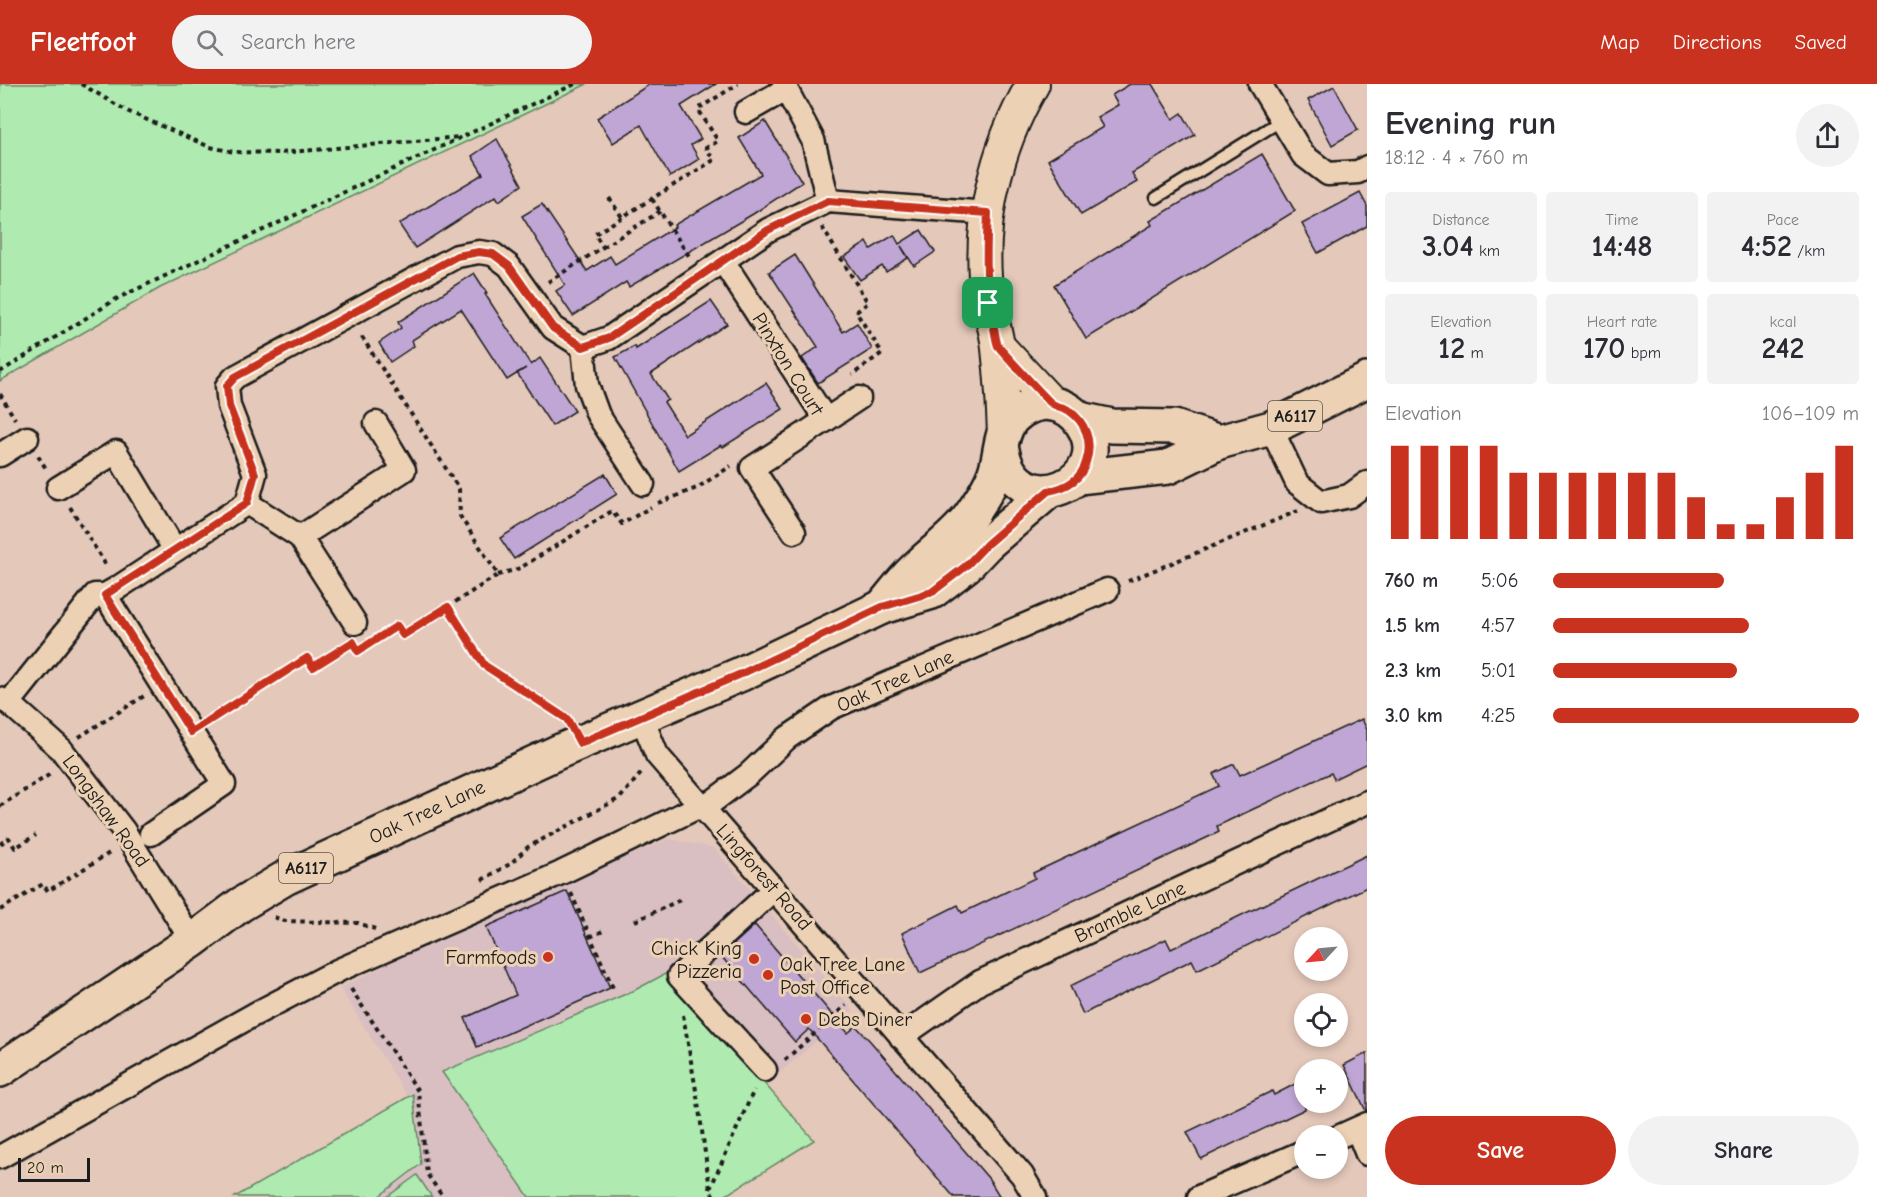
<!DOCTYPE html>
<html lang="en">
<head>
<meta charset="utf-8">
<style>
	body { margin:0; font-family:"Comic Neue",sans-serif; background:#f2f2f3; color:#2b2b33; height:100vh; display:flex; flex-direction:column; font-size:22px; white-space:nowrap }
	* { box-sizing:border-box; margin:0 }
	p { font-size:20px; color:#7c7c81 }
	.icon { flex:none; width:33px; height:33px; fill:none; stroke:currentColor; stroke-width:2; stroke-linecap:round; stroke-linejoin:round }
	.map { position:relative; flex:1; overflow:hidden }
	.panel { display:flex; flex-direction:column; background:#fff; width:510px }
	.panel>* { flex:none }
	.needle { width:39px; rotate:244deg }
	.controls { position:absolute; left:1294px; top:843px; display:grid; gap:12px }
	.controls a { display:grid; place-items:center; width:54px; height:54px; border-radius:50%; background:#fff; box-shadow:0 3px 9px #0003; font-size:30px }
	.scale { position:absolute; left:18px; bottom:15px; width:72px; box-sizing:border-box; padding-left:6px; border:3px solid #1c1c1c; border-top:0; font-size:16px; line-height:21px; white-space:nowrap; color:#1c1c1c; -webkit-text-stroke:4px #edd1b4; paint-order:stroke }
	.pin { position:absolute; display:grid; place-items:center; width:51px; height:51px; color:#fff; margin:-26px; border-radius:12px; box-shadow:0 3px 9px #0006 }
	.round { display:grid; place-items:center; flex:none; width:63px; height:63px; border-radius:32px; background:#f2f2f3 }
	.overview { display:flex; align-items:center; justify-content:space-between; height:102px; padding:0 18px }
	h1 { font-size:33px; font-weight:600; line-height:45px }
	.metrics { display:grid; grid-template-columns:repeat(3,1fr); gap:9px; height:102px; padding:6px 18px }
	.metrics div { display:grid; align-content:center; border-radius:6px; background:#f2f2f3; text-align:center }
	.metrics b { font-size:30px; font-weight:600 }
	.metrics small { font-size:16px; font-weight:400 }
	.metrics p { font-size:16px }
	.chart { height:168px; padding:12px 18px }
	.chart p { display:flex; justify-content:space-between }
	.chart svg { width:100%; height:108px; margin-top:6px; stroke:#c8321e; stroke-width:6 }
	.primary-button { display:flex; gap:12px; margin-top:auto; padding:12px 18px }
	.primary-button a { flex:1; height:69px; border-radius:36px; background:#c8321e; color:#fff; font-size:24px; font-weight:600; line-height:69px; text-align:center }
	.primary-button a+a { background:#f2f2f3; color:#2b2b33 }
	ul { padding:0 18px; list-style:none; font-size:20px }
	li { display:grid; grid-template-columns:96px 72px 1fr; align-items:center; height:45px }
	li i { height:15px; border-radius:8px; background:#c8321e }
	header { display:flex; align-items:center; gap:36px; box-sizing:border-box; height:84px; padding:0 30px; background:#c8321e; color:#fff }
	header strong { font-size:28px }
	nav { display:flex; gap:33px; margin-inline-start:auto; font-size:21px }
	.search { width:420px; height:54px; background:#f2f2f3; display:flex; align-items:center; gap:15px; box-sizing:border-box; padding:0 21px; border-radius:33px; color:#7c7c81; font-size:22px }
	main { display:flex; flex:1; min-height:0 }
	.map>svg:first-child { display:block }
	.built { fill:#d9bec2 }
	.green { fill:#afebb0; stroke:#668466; stroke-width:1.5 }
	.building { fill:#bfa6d4; stroke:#1c1c1c; stroke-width:1.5 }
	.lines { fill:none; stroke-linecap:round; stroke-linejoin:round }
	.lane-casing { stroke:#1c1c1c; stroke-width:15 }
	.street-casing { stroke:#1c1c1c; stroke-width:27 }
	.secondary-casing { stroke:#1c1c1c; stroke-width:36 }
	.primary-casing { stroke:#1c1c1c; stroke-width:38 }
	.path { stroke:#1c1c1c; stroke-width:4; stroke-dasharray:4.5 4.5; stroke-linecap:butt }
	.lane { stroke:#edd1b4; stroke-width:10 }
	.street { stroke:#edd1b4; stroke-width:22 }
	.secondary { stroke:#edd1b4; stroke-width:32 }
	.primary { stroke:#edd1b4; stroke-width:33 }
	.route-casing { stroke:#fff; stroke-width:12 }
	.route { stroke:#c8321e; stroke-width:8 }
	.poi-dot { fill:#c8321e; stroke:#edd1b4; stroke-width:2 }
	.labels { text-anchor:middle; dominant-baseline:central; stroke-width:6; stroke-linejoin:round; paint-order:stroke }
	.shield { fill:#edd1b4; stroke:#5b524a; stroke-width:1.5 }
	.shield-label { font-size:18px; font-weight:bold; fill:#1c1c1c }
	.street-label { font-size:20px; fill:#1c1c1c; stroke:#edd1b4 }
	.poi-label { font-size:20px; fill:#1c1c1c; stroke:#edd1b4; text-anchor:end }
</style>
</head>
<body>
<header>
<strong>Fleetfoot</strong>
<div class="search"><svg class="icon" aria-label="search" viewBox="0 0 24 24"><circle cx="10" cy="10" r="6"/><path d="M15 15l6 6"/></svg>Search here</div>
<nav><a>Map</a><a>Directions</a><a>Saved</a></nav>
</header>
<main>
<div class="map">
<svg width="1367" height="1113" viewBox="0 0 1367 1113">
	<rect width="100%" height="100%" fill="#e4c8ba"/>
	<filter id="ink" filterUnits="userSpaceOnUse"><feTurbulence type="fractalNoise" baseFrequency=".0167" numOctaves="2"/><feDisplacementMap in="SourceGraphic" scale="12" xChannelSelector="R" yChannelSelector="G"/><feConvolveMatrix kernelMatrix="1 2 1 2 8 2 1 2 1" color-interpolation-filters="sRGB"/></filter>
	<g filter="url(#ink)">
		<polygon class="built" points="669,755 714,764 853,926 764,1002 666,889 633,907 442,988 529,1113 235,1113 408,1013 340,904 467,841"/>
		<g class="green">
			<polygon points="0,0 587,0 160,204 0,297"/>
			<polygon points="667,889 814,1056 723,1113 529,1113 442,988 633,907"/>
			<polygon points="413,1010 421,1080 378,1113 235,1113"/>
			<polygon points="417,1091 432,1113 387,1113"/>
		</g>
		<g class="building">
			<polygon points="650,0 716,0 681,22 701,55 691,61 699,75 670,93 641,41 613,59 597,34"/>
			<polygon points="1130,0 1152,0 1173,35 1182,29 1195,51 1132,89 1137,98 1081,131 1048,76 1103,43 1097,33 1118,21 1112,11"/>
			<polygon points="1334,2 1358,46 1332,61 1308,16"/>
			<polygon points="765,37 802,98 753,130 629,203 626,198 573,232 556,207 565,201 522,132 542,120 587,187 610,172 615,180 675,143 674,141 761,90 739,54"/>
			<polygon points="497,55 522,101 499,117 496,112 415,164 399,140 483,90 472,72"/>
			<polygon points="1262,70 1295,127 1086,255 1054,201 1152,141 1150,137"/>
			<polygon points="1360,109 1367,122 1367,142 1318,169 1302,140"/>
			<polygon points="921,146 935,168 914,182 901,162 908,174 886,188 882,182 860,196 844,173 867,158 871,165 894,151 899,160"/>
			<polygon points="795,171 843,248 857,239 872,265 818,299 802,274 818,263 769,188"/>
			<polygon points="474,189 487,209 485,210 531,281 540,274 575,327 552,342 517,289 526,284 507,296 461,225 412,256 414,262 390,278 379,259 401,244 398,238"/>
			<polygon points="711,217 727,240 651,290 668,316 664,318 685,351 766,299 783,325 723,363 721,361 679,387 615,273 635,262 636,265"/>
			<polygon points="605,390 617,410 514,475 500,454"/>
			<polygon points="1362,635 1367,646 1367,679 1334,695 1331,689 1262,721 1217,742 1219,748 920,889 902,849 958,821 962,829 1035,794 1033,789 1219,702 1213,690 1234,680 1240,691"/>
			<polygon points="1367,771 1367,803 1197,886 1192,876 1083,930 1070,902 1166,855 1171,865"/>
			<polygon points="567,807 610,904 477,963 465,934 516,911 486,843"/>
			<polygon points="755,841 848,949 856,942 871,958 989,1095 1000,1113 954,1113 809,945 795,958 721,872"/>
			<polygon points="1367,969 1367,1027 1366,1027 1344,981"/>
			<polygon points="1305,995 1305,1025 1201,1075 1187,1048 1272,1007 1274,1011"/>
		</g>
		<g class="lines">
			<defs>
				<polyline id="lane" points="1156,114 1282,36"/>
				<g id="street">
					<polyline points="1260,0 1303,71 1328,90 1358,88 1367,83"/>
					<polyline points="746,28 786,5 813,56 828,117"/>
					<polyline points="723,177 826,336 752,384 794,448"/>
					<polyline points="583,263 587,301 598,331 643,400"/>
					<polyline points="826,336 859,314"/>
					<polyline points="1271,344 1297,399 1321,418 1349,412 1367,399"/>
					<polyline points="0,371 27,354"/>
					<polyline points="58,404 116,368 175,466"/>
					<polyline points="247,419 300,453 355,539"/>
					<polyline points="300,453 404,386 376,339"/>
					<polyline points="105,511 224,700 151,750"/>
					<polyline points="0,615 9,619 61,665 124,747 192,857"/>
					<polyline points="9,619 95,511 105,511 119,503 247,419 255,390 229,322 227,302 235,293 457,172 479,168 493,170 509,182 553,244 583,263 609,254 768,146 828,117 988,129"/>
					<polyline points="641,632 657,671 1022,1091 1035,1113"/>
					<polyline points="704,724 749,690 787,654 831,624 1107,506"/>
					<polyline points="901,953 980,898 1367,718"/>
					<polyline points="765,986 679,892 774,805"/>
					<polyline points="1357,1045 1367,1070"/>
					<polyline points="1338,1053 1367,1040"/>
					<polyline points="0,1073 255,930 339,886 561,789 702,721"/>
					<polyline points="1199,1113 1305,1067"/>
				</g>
				<g id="secondary">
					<polyline points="998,262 1052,320"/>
					<path d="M1004,350C1003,321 1001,292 998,264C997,249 991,234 988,219C976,145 995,65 1033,0"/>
				</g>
				<g id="primary">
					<polyline points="1079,335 1112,342 1174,343 1219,358"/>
					<polyline points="1078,393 1168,383 1219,358 1271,344 1367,296"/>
					<path d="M882,523C893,510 903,496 915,485C933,467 956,452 971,431C979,419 989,405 994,391C1001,374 999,350 1012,335C1022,324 1038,317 1053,320C1065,322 1076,330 1082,340C1119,396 1017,444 1002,366"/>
					<polyline points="0,986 192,857 240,821 285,794 558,668 741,590 882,523 932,508 966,482 987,460 1049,407"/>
				</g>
			</defs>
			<use href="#lane" class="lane-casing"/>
			<use href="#street" class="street-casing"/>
			<use href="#secondary" class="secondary-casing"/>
			<use href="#primary" class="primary-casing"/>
			<g class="path">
				<polyline points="81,0 129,28 210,63 234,68 280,69 460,53"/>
				<polyline points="609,114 622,133"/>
				<polyline points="652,115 689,172"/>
				<polyline points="822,143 868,219 856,228 882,269 852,291"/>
				<polyline points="603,163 661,127"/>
				<polyline points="548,198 603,163 595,150 714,76 706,64 718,57 698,25 738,0"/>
				<polyline points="0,288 118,214 575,0"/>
				<polyline points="0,310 15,335"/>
				<polyline points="38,372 47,386"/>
				<polyline points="658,419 697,404 731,382"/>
				<polyline points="70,423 107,483"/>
				<polyline points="498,491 520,484 612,427 622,440 651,423"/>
				<polyline points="1128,497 1298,427"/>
				<polyline points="448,523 484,581 567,635"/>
				<polyline points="354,561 358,567 397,542 403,551 498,491 460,432 459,405 360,250"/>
				<polyline points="209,636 307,574 313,583 349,560"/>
				<polyline points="79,653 144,612"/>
				<polyline points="0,722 52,689"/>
				<polyline points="0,760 9,754 15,764 36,751"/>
				<polyline points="482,796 510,780 528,763 620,714 643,687"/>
				<polyline points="571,809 613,904"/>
				<polyline points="0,826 43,800 48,807 111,768"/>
				<polyline points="274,833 285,837 358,839 375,845"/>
				<polyline points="635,837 680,816"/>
				<polyline points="590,853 603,847"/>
				<polyline points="351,905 418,1007 427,1090 443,1113"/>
				<polyline points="683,931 698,1018 710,1105 714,1113"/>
				<polyline points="785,976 846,921"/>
				<polyline points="710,1105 754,1006"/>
			</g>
			<use href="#lane" class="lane"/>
			<use href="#street" class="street"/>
			<use href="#secondary" class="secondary"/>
			<use href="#primary" class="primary"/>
		</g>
	</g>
	<g class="lines" filter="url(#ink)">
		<defs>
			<path id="route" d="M828,117L988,129C986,168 985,205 994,244C995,249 996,257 998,262C1000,265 1047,316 1051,319C1056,323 1063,323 1068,326C1086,338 1093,358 1086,378C1081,396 1066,404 1048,407L987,460L966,482L932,508L882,523L741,590L580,659L567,635L484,581L448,523L403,551L397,542L358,567L353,558L313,583L307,574L191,648L105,511L247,419L255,390L229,322L227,302L235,293L457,172L479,168L493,170L509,182L553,244L583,263L609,254L768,146Z"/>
		</defs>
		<use href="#route" class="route-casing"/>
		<use href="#route" class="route"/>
	</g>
	<g class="poi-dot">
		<circle cx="548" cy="873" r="6"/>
		<circle cx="754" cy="875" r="6"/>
		<circle cx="768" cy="891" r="6"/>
		<circle cx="806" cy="935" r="6"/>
	</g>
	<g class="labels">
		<g class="shield">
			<rect x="1268" y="317" width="54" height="30" rx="4.5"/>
			<rect x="279" y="769" width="54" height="30" rx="4.5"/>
		</g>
		<g class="shield-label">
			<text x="1295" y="332">A6117</text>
			<text x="306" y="784">A6117</text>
		</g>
		<g class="street-label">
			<text transform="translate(788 280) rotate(58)">Pinxton Court</text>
			<text transform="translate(895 597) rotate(-24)">Oak Tree Lane</text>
			<text transform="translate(106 727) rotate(54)">Longshaw Road</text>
			<text transform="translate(427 728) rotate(-25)">Oak Tree Lane</text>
			<text transform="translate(764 793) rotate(49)">Lingforest Road</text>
			<text transform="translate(1130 828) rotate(-25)">Bramble Lane</text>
		</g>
		<g class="poi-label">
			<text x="742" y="864">Chick King<tspan x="742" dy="23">Pizzeria</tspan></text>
			<text x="536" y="873">Farmfoods</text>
			<text x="780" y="880" text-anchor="start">Oak Tree Lane<tspan x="780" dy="23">Post Office</tspan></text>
			<text x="818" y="935" text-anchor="start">Debs Diner</text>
		</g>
	</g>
</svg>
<div class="controls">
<a><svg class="needle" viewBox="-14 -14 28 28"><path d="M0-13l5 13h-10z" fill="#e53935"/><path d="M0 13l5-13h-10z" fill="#7c7c81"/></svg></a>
<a><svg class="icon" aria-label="locate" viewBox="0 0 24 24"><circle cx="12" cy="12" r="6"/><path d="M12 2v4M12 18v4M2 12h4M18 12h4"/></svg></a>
<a>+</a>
<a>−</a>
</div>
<div class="scale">20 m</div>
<div class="pin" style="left:988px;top:219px;background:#1e9e55"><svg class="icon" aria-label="arrive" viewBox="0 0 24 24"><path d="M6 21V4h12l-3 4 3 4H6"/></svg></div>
</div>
<section class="panel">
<div class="overview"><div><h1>Evening run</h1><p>18:12 · 4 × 760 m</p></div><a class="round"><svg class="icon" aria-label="share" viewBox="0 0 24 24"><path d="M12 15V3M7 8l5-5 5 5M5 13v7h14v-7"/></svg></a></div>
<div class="metrics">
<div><p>Distance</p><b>3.04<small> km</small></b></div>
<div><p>Time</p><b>14:48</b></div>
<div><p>Pace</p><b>4:52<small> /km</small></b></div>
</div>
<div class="metrics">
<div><p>Elevation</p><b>12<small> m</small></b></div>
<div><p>Heart rate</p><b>170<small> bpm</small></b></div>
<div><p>kcal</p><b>242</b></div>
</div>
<div class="chart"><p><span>Elevation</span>106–109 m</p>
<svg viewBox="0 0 160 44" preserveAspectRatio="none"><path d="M5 44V6M15 44V6M25 44V6M35 44V6M45 44V17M55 44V17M65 44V17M75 44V17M85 44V17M95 44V17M105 44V27M115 44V38M125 44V38M135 44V27M145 44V17M155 44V6"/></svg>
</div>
<ul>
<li><b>760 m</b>5:06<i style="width:56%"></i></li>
<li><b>1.5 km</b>4:57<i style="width:64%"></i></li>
<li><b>2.3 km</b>5:01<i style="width:60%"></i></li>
<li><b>3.0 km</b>4:25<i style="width:100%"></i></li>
</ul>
<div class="primary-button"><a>Save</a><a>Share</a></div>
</section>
</main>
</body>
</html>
